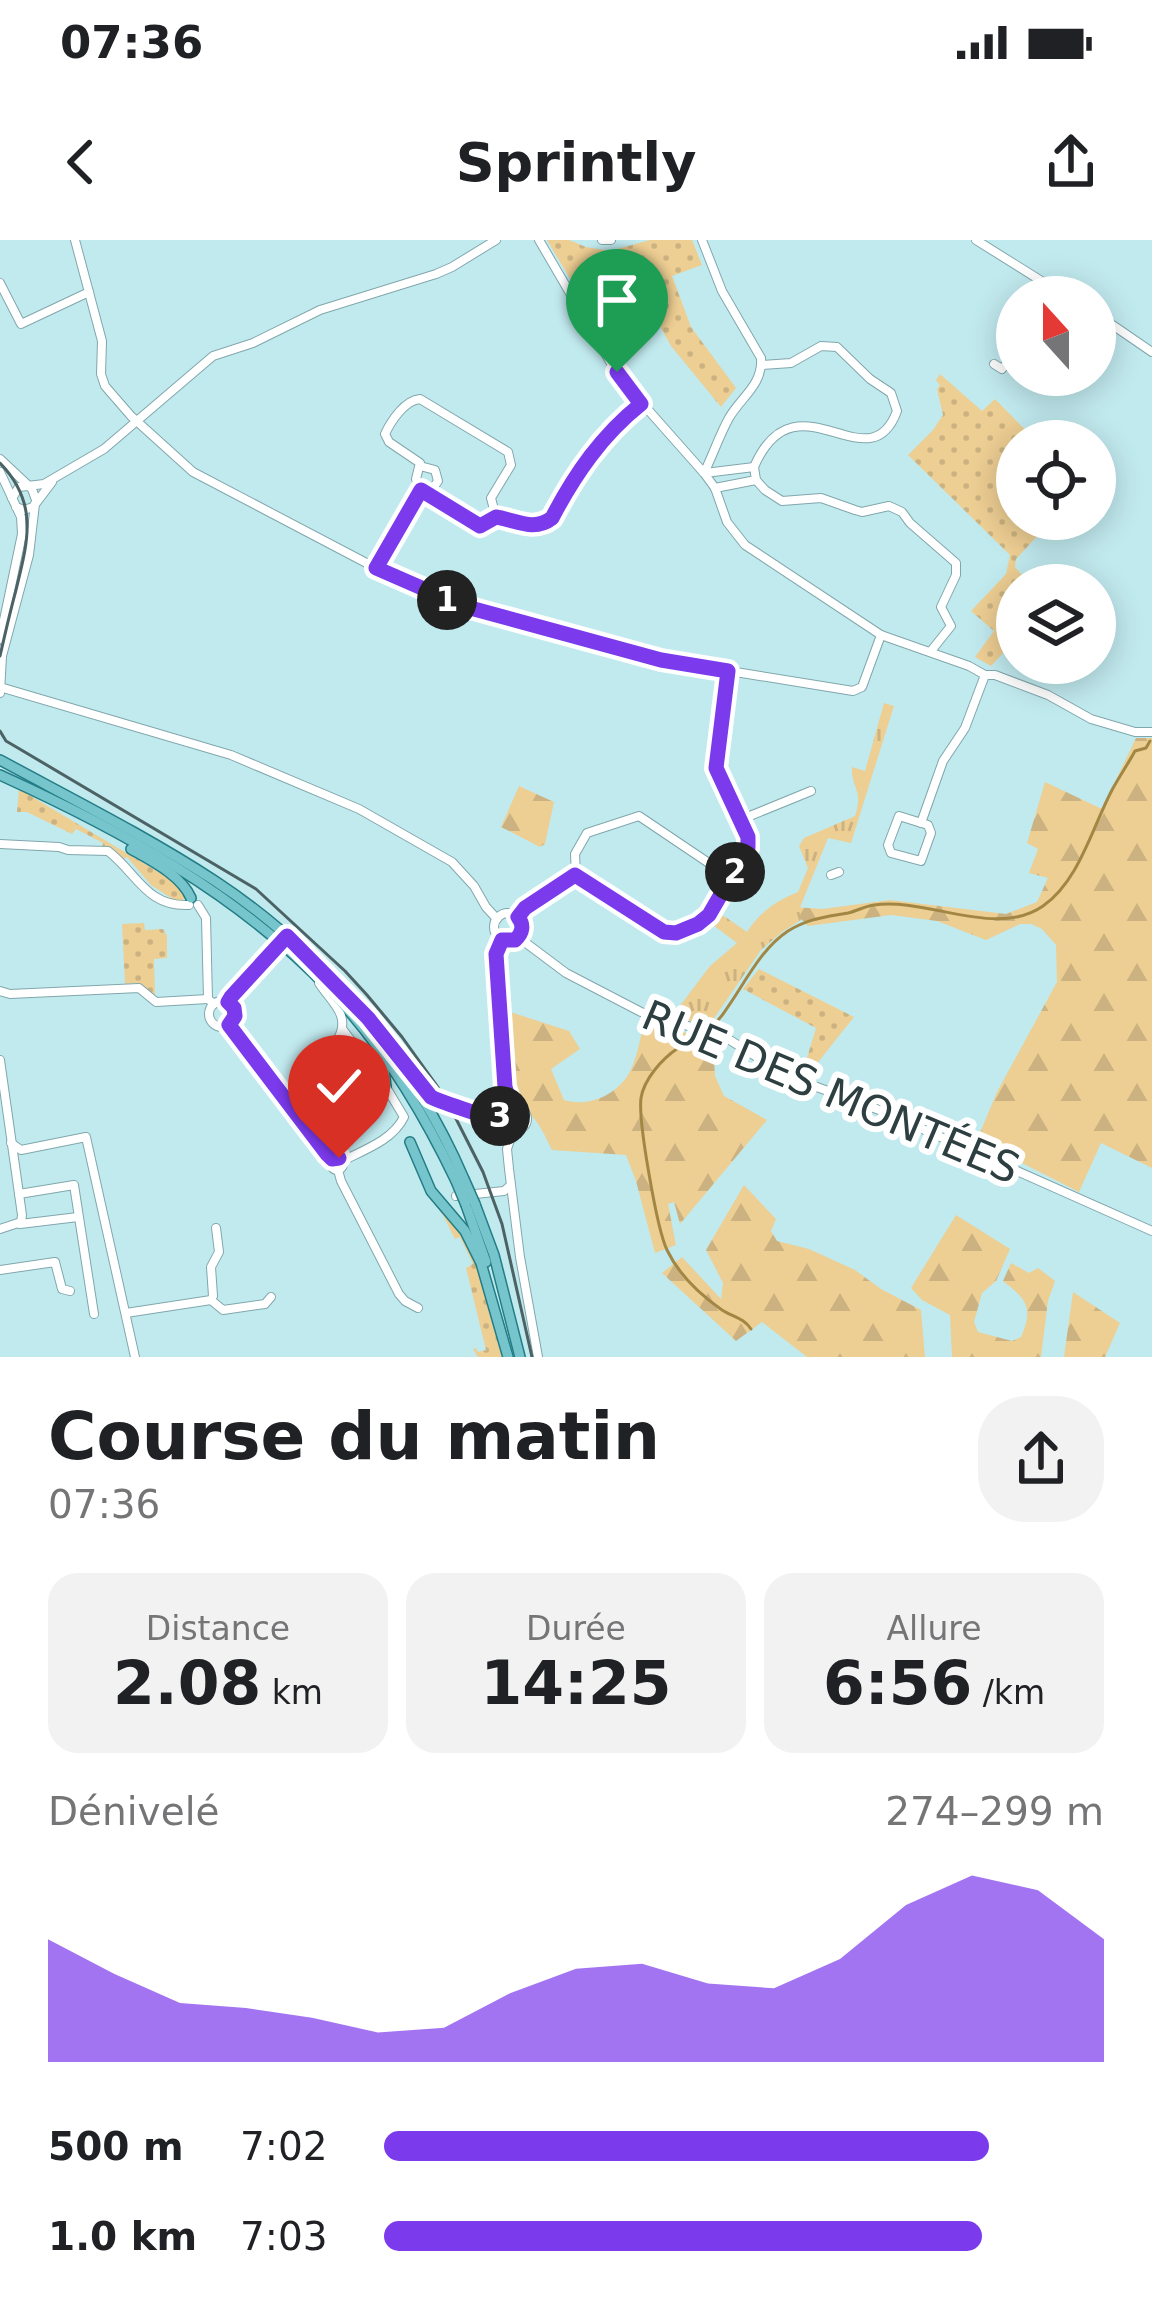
<!DOCTYPE html>
<html lang="fr">
<head>
<meta charset="utf-8">
<style>
	body { margin:0; font-family:"DejaVu Sans",sans-serif; background:#f2f2f2; color:#202124; height:100vh; display:flex; flex-direction:column; font-size:45px; white-space:nowrap }
	* { box-sizing:border-box; margin:0 }
	p { font-size:39px; color:#757577 }
	.icon { flex:none; width:66px; height:66px; fill:none; stroke:currentColor; stroke-width:2; stroke-linecap:round; stroke-linejoin:round }
	.map { position:relative; height:1117px; overflow:hidden }
	.drawer { display:flex; flex-direction:column; background:#fff; flex:1 }
	.drawer>* { flex:none }
	.needle { width:78px; rotate:339deg }
	.controls { position:absolute; left:996px; top:36px; display:grid; gap:24px }
	.controls a { display:grid; place-items:center; width:120px; height:120px; border-radius:50%; background:#fff; box-shadow:0 6px 30px #0003; font-size:60px }
	.pin { position:absolute; display:grid; place-items:center; width:102px; height:102px; color:#fff; margin:-123px -51px; border-radius:50% 50% 50% 0; rotate:-45deg; box-shadow:0 0 12px #0007 }
	.pin .icon { rotate:45deg }
	.km { position:absolute; width:60px; height:60px; margin:-30px; border-radius:50%; background:#222; color:#fff; font-size:33px; line-height:60px; text-align:center }
	.round { display:grid; place-items:center; flex:none; width:126px; height:126px; border-radius:48px; background:#f2f2f2 }
	.headline { display:flex; align-items:center; justify-content:space-between; height:204px; padding:0 48px }
	h1 { font-size:66px; font-weight:800; line-height:90px }
	.metrics { display:grid; grid-template-columns:repeat(3,1fr); gap:18px; height:204px; padding:12px 48px }
	.metrics div { display:grid; align-content:center; border-radius:30px; background:#f2f2f2; text-align:center }
	.metrics b { font-size:60px; font-weight:800 }
	.metrics small { font-size:33px; font-weight:400 }
	.metrics p { font-size:33px }
	.chart { height:336px; padding:24px 48px }
	.chart p { display:flex; justify-content:space-between }
	.chart svg { width:100%; height:216px; margin-top:12px; fill:#7c3aed; opacity:.7 }
	ul { padding:0 48px; list-style:none; font-size:39px }
	li { display:grid; grid-template-columns:192px 144px 1fr; align-items:center; height:90px }
	li i { height:30px; border-radius:15px; background:#7c3aed }
	.status { display:flex; justify-content:space-between; align-items:center; height:84px; padding:0 60px; background:#fff; direction:ltr }
	.status svg { height:33px; fill:currentColor }
	header { display:flex; justify-content:space-between; align-items:center; height:156px; padding:0 48px; background:#fff; font-size:54px; font-weight:800 }
	.map>svg:first-child { display:block }
	.grass { fill:url(#grass-dots) }
	.forest { fill:url(#forest-firs) }
	.park { fill:url(#park-tufts) }
	.lines { fill:none; stroke-linecap:round; stroke-linejoin:round }
	.stream { stroke:#a28744; stroke-width:3 }
	.minor-casing { stroke:#80a7ac; stroke-width:10 }
	.major-casing { stroke:#237d85; stroke-width:12 }
	.minor { stroke:#fff; stroke-width:8 }
	.major { stroke:#77c5cc; stroke-width:9 }
	.tram { stroke:#4c6265; stroke-width:3 }
	.major-bridge-casing { stroke:#237d85; stroke-width:12; stroke-linecap:butt }
	.major-bridge { stroke:#77c5cc; stroke-width:9 }
	.route-casing { stroke:#fff; stroke-width:24 }
	.route { stroke:#7c3aed; stroke-width:15 }
	.labels { text-anchor:middle; dominant-baseline:central; stroke-width:12; stroke-linejoin:round; paint-order:stroke }
	.street-label { font-size:42px; fill:#2e3f41; stroke:#fff }
</style>
</head>
<body>
<div class="status"><b>07:36</b><svg viewBox="0 0 49 12"><path d="M0 12V9h3v3zM5 12V6h3v6zM10 12V3h3v9zM15 12V0h3v12zM26 1h20v11H26zM47 4h2v5h-2z"/></svg></div>
<header><svg class="icon" aria-label="back" viewBox="0 0 24 24"><path d="M15 5l-7 7 7 7"/></svg>Sprintly<svg class="icon" aria-label="share" viewBox="0 0 24 24"><path d="M12 15V3M7 8l5-5 5 5M5 13v7h14v-7"/></svg></header>
<div class="map">
<svg width="1152" height="1117" viewBox="0 0 1152 1117">
	<defs>
		<pattern id="grass-dots" width="8" height="8" patternUnits="userSpaceOnUse" patternTransform="scale(3)"><rect width="8" height="8" fill="#edce93"/><path d="M2 2h.1M6 6h.1" fill="none" stroke="#ccb280" stroke-width="1.8" stroke-linecap="round"/></pattern>
		<pattern id="forest-firs" width="22" height="20" patternUnits="userSpaceOnUse" patternTransform="scale(3)"><rect width="22" height="20" fill="#edce93"/><path d="M5 1l3.5 6h-7zM16 11l3.5 6h-7z" fill="#ccb280"/></pattern>
		<pattern id="park-tufts" width="24" height="20" patternUnits="userSpaceOnUse" patternTransform="scale(3)"><rect width="24" height="20" fill="#edce93"/><path d="M3 7l-1-3M5 7V3M7 7l1-3M15 17l-1-3M17 17v-4M19 17l1-3" fill="none" stroke="#ccb280"/></pattern>
	</defs>
	<rect width="100%" height="100%" fill="#c1eaef"/>
	<g class="grass">
		<polygon points="547,0 569,0 586,7 610,11 650,0 692,0 702,25 672,36 691,87 736,148 721,167 671,106 623,20 575,47"/>
		<polygon points="940,134 982,171 995,159 1036,201 1017,201 1017,279 1053,279 1016,319 1015,327 1031,345 1017,345 1017,398 991,426 975,417 994,391 971,371 1006,334 1010,315 908,215 933,190 943,175 937,149 940,145 936,140"/>
		<polygon points="19,549 180,645 187,656 180,662 169,662 171,658 151,645 127,617 123,620 113,609 102,608 103,603 76,589 72,594 27,572 17,572"/>
		<polygon points="144,683 145,690 163,689 167,696 167,718 154,719 155,757 139,743 125,744 122,684"/>
		<polygon points="759,729 854,777 807,836 802,834 816,788 743,749"/>
		<polygon points="432,955 465,994 489,1053 502,1117 478,1117 473,1109 476,1108 478,1112 486,1110 466,1028 473,1024 460,997 455,999 443,975 429,957"/>
	</g>
	<g class="forest">
		<polygon points="1136,498 1152,498 1152,928 1101,903 1079,952 977,900 997,852 1057,742 1056,705 1042,689 1031,684 1020,684 986,700 937,681 891,675 808,686 794,672 795,667 822,669 890,660 1006,674 1037,662 1048,638 1029,633 1038,609 1027,603 1045,542 1102,569"/>
		<polygon points="519,546 554,562 545,604 540,607 501,587"/>
		<path d="M504,770L569,791L580,809L551,829L564,860C587,867 612,857 626,838C637,823 640,797 645,779L695,796L714,819L715,836L724,856L767,880L680,984L674,962L668,964L676,1005L655,1013L636,941L626,915L552,910C543,892 535,871 514,865Z"/>
		<polygon points="744,945 776,979 771,991 777,1001 809,1009 855,1030 881,1049 921,1070 925,1117 807,1117 762,1082 736,1101 662,1033 682,1017 721,1059 723,1043 706,1010"/>
		<path d="M956,975L1010,1009L996,1041L982,1053L974,1082L978,1092L1012,1101L1021,1097C1034,1067 1026,1059 1003,1041L1011,1023L1029,1033L1038,1028L1055,1041L1048,1061L1041,1117H952L950,1075L922,1060L911,1048Z"/>
		<polygon points="1073,1052 1120,1083 1105,1117 1064,1117"/>
	</g>
	<path class="park" d="M884,463L894,466L851,603L828,598L799,670L801,680L782,692L761,710L708,787L673,775L710,726L737,703L713,685L721,674L747,692C760,672 776,661 798,652L808,628L799,606L804,598L855,576C864,549 851,549 852,527L865,531Z"/>
	<g class="lines">
		<path class="stream" d="M751,1089C744,1078 733,1077 722,1070C699,1054 679,1035 667,1010C657,989 638,881 641,858C644,839 662,819 678,808C685,803 695,801 702,796C735,771 750,716 788,691C809,678 826,677 848,673C857,671 865,666 874,665C927,657 996,699 1043,666C1079,641 1092,588 1112,550C1119,537 1128,524 1135,511L1146,508L1150,501"/>
		<defs>
			<g id="minor">
				<polyline points="75,0 102,101 101,134 105,146 131,176 193,232 395,338 463,366 661,420 853,451 862,447 881,395"/>
				<polyline points="539,0 619,137 704,233 715,248 727,282 745,305 881,395 969,426 985,435 995,435 1048,455 1091,479 1135,492 1152,492"/>
				<polyline points="602,0 611,0"/>
				<path d="M702,0L722,51L761,118C763,145 741,157 729,178C719,196 713,215 704,233"/>
				<polyline points="976,0 1067,57"/>
				<polyline points="0,43 21,84 89,52"/>
				<polyline points="1095,73 1152,112"/>
				<polyline points="994,124 1002,129 1017,111"/>
				<polyline points="0,219 32,249 36,260"/>
				<polyline points="420,226 435,230 438,241 429,254"/>
				<path d="M754,227C796,130 869,247 897,171L891,153L870,139L837,107L821,106L791,123L762,125"/>
				<polyline points="0,232 21,277 22,294 0,399"/>
				<polyline points="705,233 754,227 756,240 715,248"/>
				<polyline points="756,240 765,250 782,261 821,258 855,270 862,272 889,266 902,272 910,283 956,323 956,335 941,367 951,386 931,411"/>
				<path d="M421,250L416,239L420,223L389,202L385,194C391,181 405,160 420,159L508,212L511,225L491,258L496,277"/>
				<path d="M421,250L480,286L496,277L540,286C562,274 569,241 585,221C602,200 620,180 642,164"/>
				<polyline points="12,258 19,247 44,244 104,209 213,116 253,103 320,70 436,34 452,27 496,0"/>
				<polyline points="16,267 24,270 33,267 52,242"/>
				<polyline points="376,328 421,250"/>
				<polyline points="0,447 231,515 359,569 452,622 474,646 486,667 497,679"/>
				<polyline points="0,453 2,416 29,315 35,264"/>
				<polygon points="899,576 928,585 931,593 921,621 891,613 888,605"/>
				<polyline points="740,580 811,551"/>
				<polyline points="921,583 943,521 965,488 985,435"/>
				<path d="M0,604L59,607L68,610L108,611C137,633 146,667 189,665"/>
				<polyline points="576,635 575,614 587,593 639,576 731,638"/>
				<polyline points="831,635 839,632"/>
				<polyline points="198,665 206,678 208,759 214,764"/>
				<circle cx="508" cy="687" r="14"/>
				<path d="M518,677L525,668L576,635L664,692C699,694 713,668 729,642C736,631 744,621 748,608V597L716,528L728,431"/>
				<polyline points="518,697 566,733 641,772 725,797 787,836 882,871 1152,991"/>
				<polyline points="502,700 497,714 505,847 512,868"/>
				<path d="M319,743C332,763 351,775 338,799"/>
				<polyline points="0,751 10,754 139,748 156,762 208,759"/>
				<circle cx="222" cy="774" r="13"/>
				<polyline points="228,762 280,703"/>
				<polyline points="228,785 332,919"/>
				<polyline points="0,820 22,975 21,982 0,989"/>
				<circle cx="516" cy="879" r="11"/>
				<polyline points="517,892 510,900 507,909 509,929 520,1017 538,1117"/>
				<polyline points="11,903 21,910 86,897 135,1117"/>
				<circle cx="337" cy="924" r="6"/>
				<path d="M342,921C364,910 393,900 404,877L386,847L343,790"/>
				<polyline points="338,930 341,941 399,1054 405,1061 418,1068"/>
				<polyline points="19,954 74,945 94,1074"/>
				<polyline points="456,956 504,951 511,945"/>
				<polyline points="20,984 78,977"/>
				<polyline points="0,1030 55,1022 62,1049 70,1051"/>
				<polyline points="211,1060 223,1070 265,1064 271,1057"/>
				<polyline points="126,1073 211,1060 213,1056 211,1027 219,1012 216,988"/>
			</g>
			<g id="major">
				<path d="M0,520C72,559 146,596 215,641C323,712 413,820 464,939"/>
				<path d="M0,535C119,589 239,654 330,750C382,804 424,874 456,941"/>
				<path d="M131,609C152,621 181,635 191,658"/>
				<polyline points="383,821 386,847"/>
				<path d="M414,836C431,859 435,861 463,867C473,869 482,875 491,878L506,871"/>
				<polyline points="410,902 431,951 465,991 481,1023 508,1117"/>
				<polyline points="475,964 494,1015 520,1117"/>
				<polyline points="466,965 486,1022"/>
			</g>
		</defs>
		<use href="#minor" class="minor-casing"/>
		<use href="#major" class="major-casing"/>
		<use href="#minor" class="minor"/>
		<use href="#major" class="major"/>
		<g class="tram">
			<path d="M0,223C39,263 28,301 16,350C10,372 5,394 0,416"/>
			<polyline points="0,491 6,501 18,508 256,649 345,731 367,755 402,797 445,857 483,932 502,984 532,1117"/>
		</g>
		<defs>
			<g id="major-bridge">
				<polyline points="464,939 475,964"/>
				<polyline points="456,941 466,965"/>
			</g>
		</defs>
		<use href="#major-bridge" class="major-bridge-casing"/>
		<use href="#major-bridge" class="major-bridge"/>
	</g>
	<g class="lines">
		<defs>
			<path id="route" d="M339,918L332,919L327,914L229,785L235,776L234,768L228,762L231,757L287,696L368,778L431,857C436,860 488,878 493,878C500,878 506,872 512,868L505,847L496,714L502,700H515C523,693 524,685 518,677L525,668L575,635L664,692L676,693L698,684L709,675L748,608V597L716,528L728,431L661,420L463,366L376,328L421,250L480,286L496,277C516,280 534,292 552,278C575,234 602,195 641,164L617,132"/>
		</defs>
		<use href="#route" class="route-casing"/>
		<use href="#route" class="route"/>
	</g>
	<g class="labels">
		<g class="street-label">
			<text transform="translate(831 852) rotate(23)">RUE DES MONTÉES</text>
		</g>
	</g>
</svg>
<div class="controls">
<a><svg class="needle" viewBox="-14 -14 28 28"><path d="M0-13l5 13h-10z" fill="#e53935"/><path d="M0 13l5-13h-10z" fill="#757577"/></svg></a>
<a><svg class="icon" aria-label="locate" viewBox="0 0 24 24"><circle cx="12" cy="12" r="6"/><path d="M12 2v4M12 18v4M2 12h4M18 12h4"/></svg></a>
<a><svg class="icon" aria-label="layers" viewBox="0 0 24 24"><path d="M12 4l9 5-9 5-9-5zM3 14l9 5 9-5"/></svg></a>
</div>
<div class="pin" style="left:617px;top:132px;background:#1e9e55"><svg class="icon" aria-label="arrive" viewBox="0 0 24 24"><path d="M6 21V4h12l-3 4 3 4H6"/></svg></div>
<div class="pin" style="left:339px;top:918px;background:#d93025"><svg class="icon" aria-label="check" viewBox="0 0 24 24"><path d="M5 12l5 5 9-10"/></svg></div>
<b class="km" style="left:447px;top:360px">1</b>
<b class="km" style="left:735px;top:632px">2</b>
<b class="km" style="left:500px;top:876px">3</b>
</div>
<section class="drawer">
<div class="headline"><div><h1>Course du matin</h1><p>07:36</p></div><a class="round"><svg class="icon" aria-label="share" viewBox="0 0 24 24"><path d="M12 15V3M7 8l5-5 5 5M5 13v7h14v-7"/></svg></a></div>
<div class="metrics">
<div><p>Distance</p><b>2.08<small> km</small></b></div>
<div><p>Durée</p><b>14:25</b></div>
<div><p>Allure</p><b>6:56<small> /km</small></b></div>
</div>
<div class="chart"><p><span>Dénivelé</span>274–299 m</p>
<svg viewBox="0 0 160 44" preserveAspectRatio="none"><path d="M0 44V19L10 26L20 32L30 33L40 35L50 38L60 37L70 30L80 25L90 24L100 28L110 29L120 23L130 12L140 6L150 9L160 19V44z"/></svg>
</div>
<ul>
<li><b>500 m</b>7:02<i style="width:84%"></i></li>
<li><b>1.0 km</b>7:03<i style="width:83%"></i></li>
</ul>
</section>
</body>
</html>
